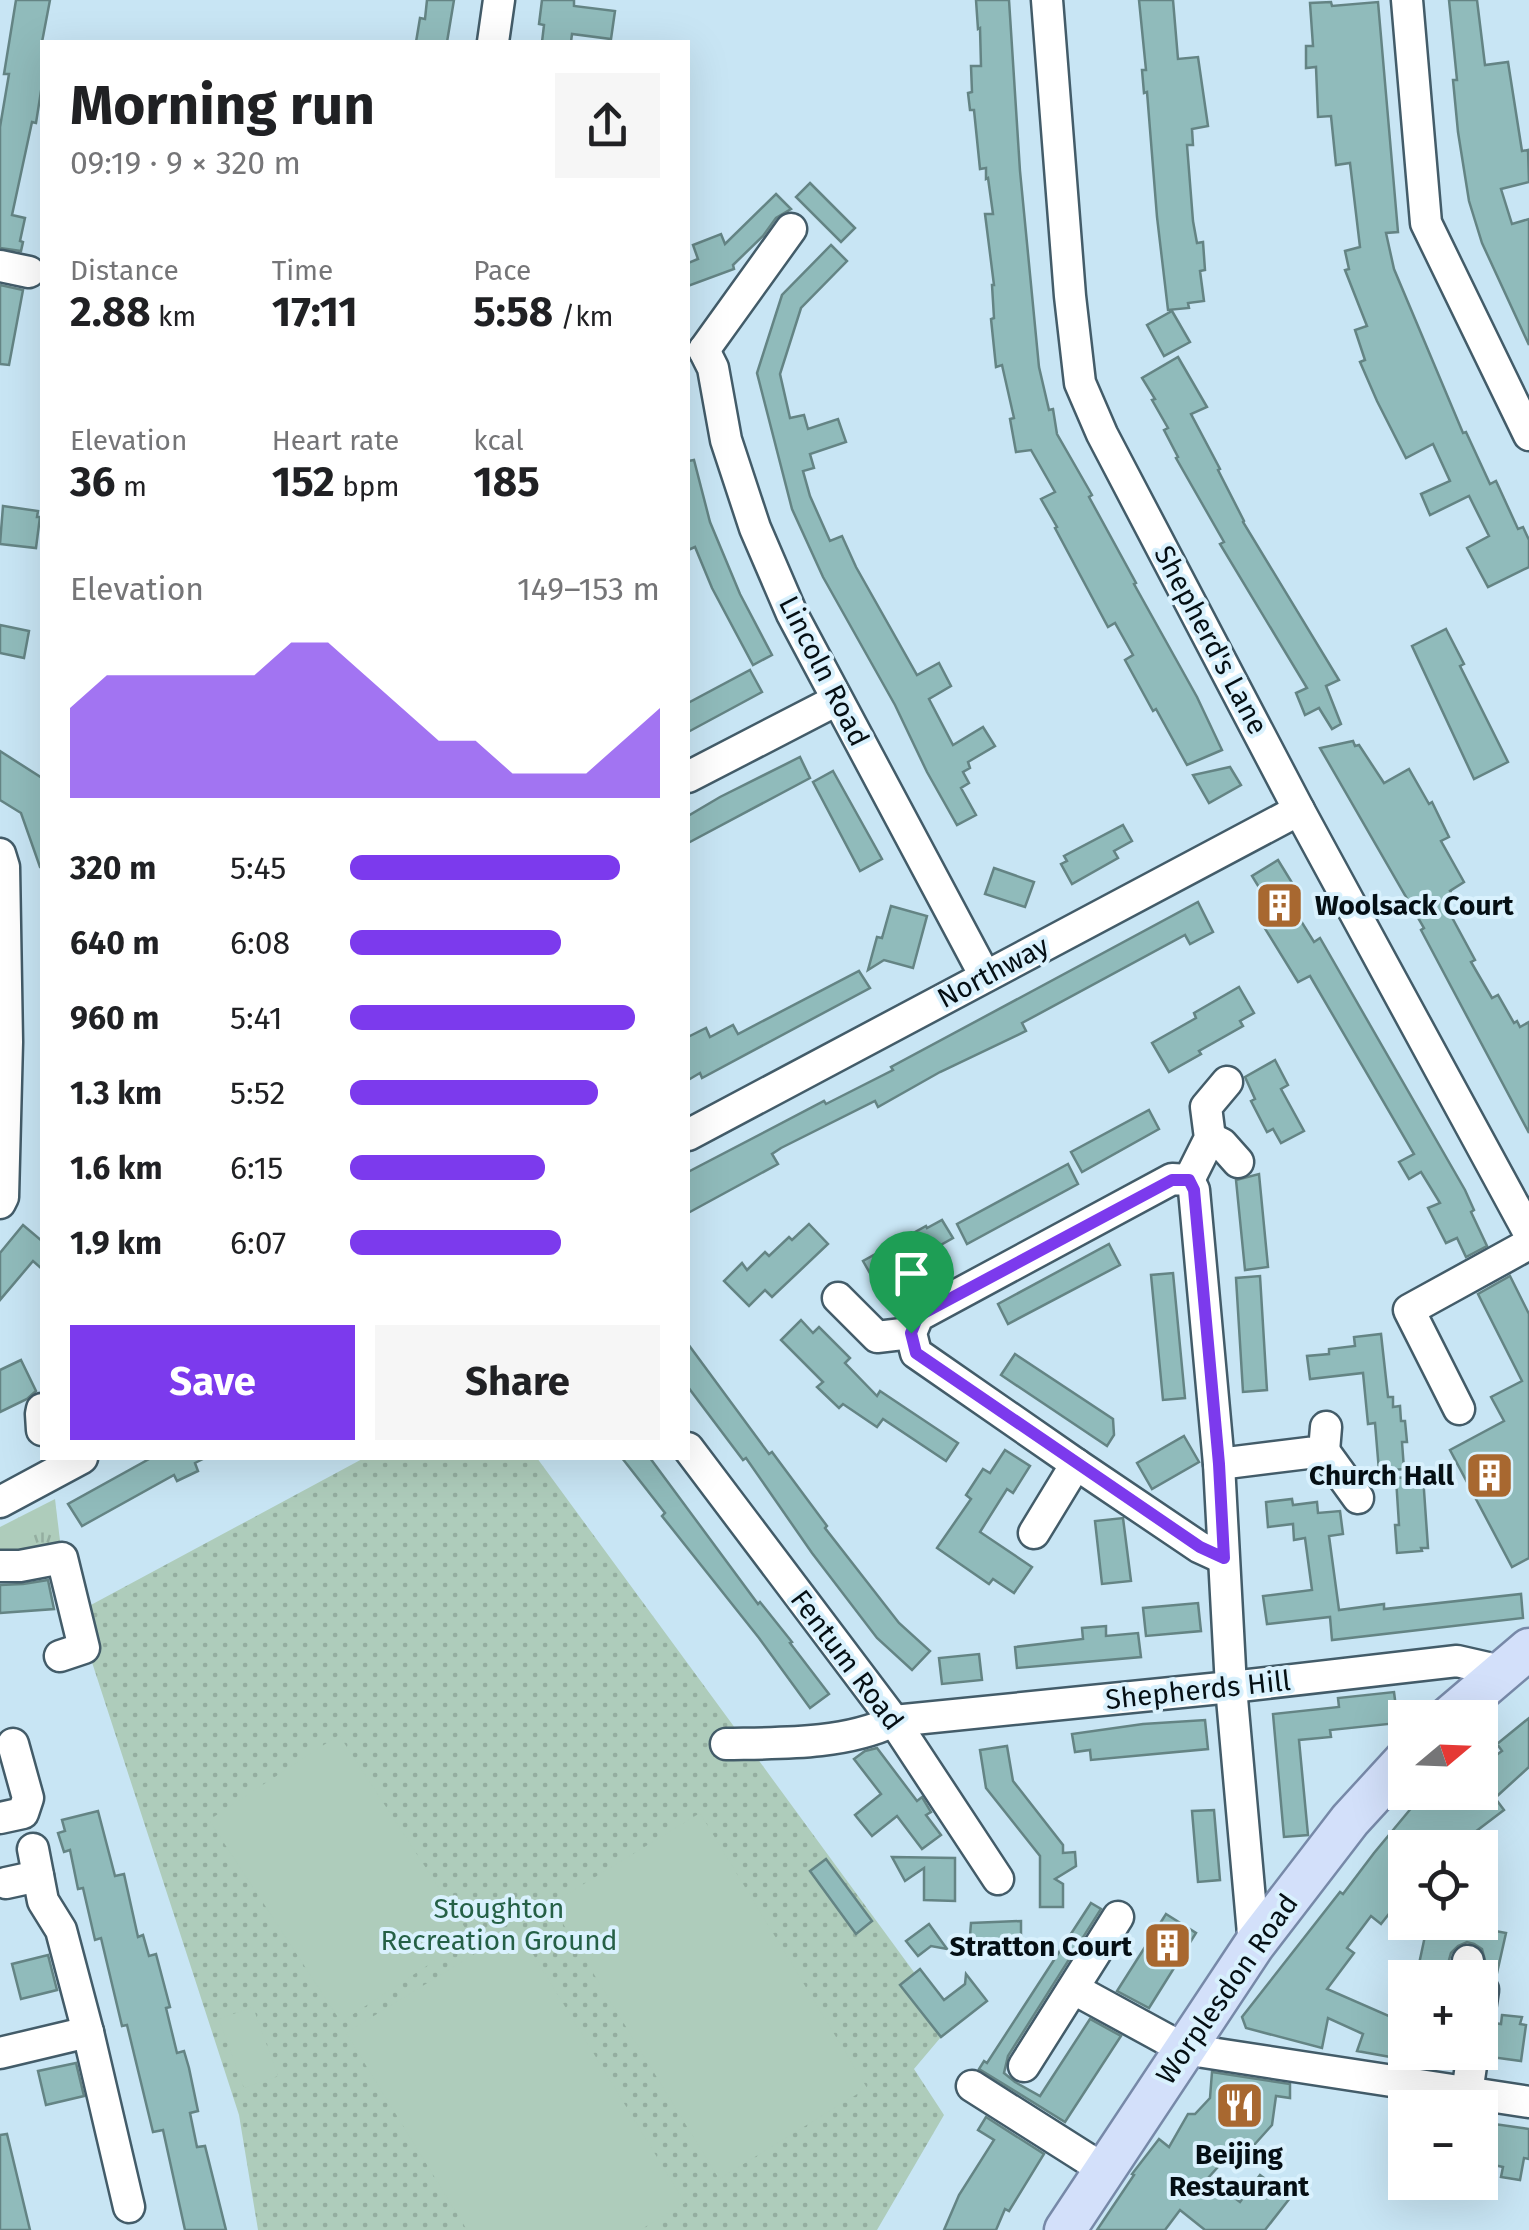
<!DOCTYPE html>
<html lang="en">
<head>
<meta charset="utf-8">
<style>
	body { margin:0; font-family:"Fira Sans",sans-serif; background:#f6f6f6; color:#202124; height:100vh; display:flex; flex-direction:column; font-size:38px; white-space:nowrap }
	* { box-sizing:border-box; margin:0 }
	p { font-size:32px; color:#757577 }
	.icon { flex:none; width:55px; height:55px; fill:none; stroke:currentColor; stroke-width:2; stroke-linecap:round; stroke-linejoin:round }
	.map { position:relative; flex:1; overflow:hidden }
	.drawer { position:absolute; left:40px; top:40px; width:650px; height:1420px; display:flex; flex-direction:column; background:#fff; border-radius:0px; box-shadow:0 10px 40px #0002 }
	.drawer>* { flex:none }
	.needle { width:65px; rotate:71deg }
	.fabs { position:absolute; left:1388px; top:1700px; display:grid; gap:20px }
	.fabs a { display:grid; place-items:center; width:110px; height:110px; border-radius:0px; background:#fff; box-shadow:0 10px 40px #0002; font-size:50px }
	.pin { position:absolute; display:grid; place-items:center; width:85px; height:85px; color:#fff; margin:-102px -42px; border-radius:50% 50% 50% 0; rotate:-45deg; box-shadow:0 0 10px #0007 }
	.pin .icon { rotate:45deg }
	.round { display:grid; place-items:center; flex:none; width:105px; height:105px; border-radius:0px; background:#f6f6f6 }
	.summary { display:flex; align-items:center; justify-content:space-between; height:170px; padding:0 30px }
	h1 { font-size:55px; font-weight:700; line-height:75px }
	.figures { display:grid; grid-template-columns:repeat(3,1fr); gap:15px; height:170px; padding:10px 30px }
	.figures div { display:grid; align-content:center }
	.figures b { font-size:42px; font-weight:700 }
	.figures small { font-size:28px; font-weight:400 }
	.figures p { font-size:28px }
	.chart { height:280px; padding:20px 30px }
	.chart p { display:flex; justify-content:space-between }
	.chart svg { width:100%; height:180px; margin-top:10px; fill:#7c3aed; opacity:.7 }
	.cta { display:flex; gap:20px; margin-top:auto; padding:20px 30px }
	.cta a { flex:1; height:115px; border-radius:0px; background:#7c3aed; color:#fff; font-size:40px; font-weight:700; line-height:115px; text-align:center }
	.cta a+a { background:#f6f6f6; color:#202124 }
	ul { padding:0 30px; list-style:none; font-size:32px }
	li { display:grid; grid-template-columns:160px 120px 1fr; align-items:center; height:75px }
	li i { height:25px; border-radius:12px; background:#7c3aed }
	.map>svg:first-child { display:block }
	.grass { fill:url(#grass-tufts) }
	.park { fill:url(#park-dots) }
	.pitch { fill:#aeccbb }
	.building { fill:#90bbbb; stroke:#648484; stroke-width:2.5 }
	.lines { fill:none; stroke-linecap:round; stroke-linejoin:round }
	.minor-casing { stroke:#435c69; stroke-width:35 }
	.major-casing { stroke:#7789a8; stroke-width:45 }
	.minor { stroke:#fff; stroke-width:30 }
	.major { stroke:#d3e0fa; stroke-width:40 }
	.route-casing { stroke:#fff; stroke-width:20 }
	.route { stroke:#7c3aed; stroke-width:12 }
	.labels { text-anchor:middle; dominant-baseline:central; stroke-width:8; stroke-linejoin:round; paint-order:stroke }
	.street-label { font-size:28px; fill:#050f14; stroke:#d9f1fd }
	.poi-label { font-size:28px; font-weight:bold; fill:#050f14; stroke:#d9f1fd; text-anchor:end }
	.park-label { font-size:28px; fill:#256046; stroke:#d9f1fd }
</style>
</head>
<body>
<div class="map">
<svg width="1529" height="2230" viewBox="0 0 1529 2230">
	<defs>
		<pattern id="grass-tufts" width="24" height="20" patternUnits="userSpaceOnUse" patternTransform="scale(2.5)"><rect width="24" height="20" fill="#aeccbb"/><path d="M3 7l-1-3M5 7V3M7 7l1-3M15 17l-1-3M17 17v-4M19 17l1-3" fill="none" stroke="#94aea0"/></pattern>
		<pattern id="park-dots" width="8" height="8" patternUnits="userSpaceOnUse" patternTransform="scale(2.5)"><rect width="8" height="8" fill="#aeccbb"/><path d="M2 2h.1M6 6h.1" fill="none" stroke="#94aea0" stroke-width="1.8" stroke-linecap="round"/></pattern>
	</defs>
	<rect width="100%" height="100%" fill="#c8e5f4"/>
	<polygon class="grass" points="55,1499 61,1549 0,1560 0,1527"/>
	<polygon class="park" points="364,1458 537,1458 952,2024 914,2069 944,2115 877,2230 258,2230 239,2115 76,1613"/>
	<g class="pitch">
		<polygon points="339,1735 471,1937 341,2022 209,1820"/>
		<polygon points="700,1813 867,2088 719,2179 551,1904"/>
		<polygon points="517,1928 685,2203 640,2230 467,2230 346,2033"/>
		<polygon points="253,2007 278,2076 244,2088 219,2019"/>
	</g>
	<g class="building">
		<polygon points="16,0 50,0 42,42 42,85 36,123 32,122 12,215 25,218 20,241 23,242 21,251 0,248 0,127 9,74 4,74"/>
		<polygon points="427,0 454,0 447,42 416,42 420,18 425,19"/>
		<polygon points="542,0 574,0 574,6 615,11 611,39 572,34 571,42 542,42 544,25 539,24"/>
		<polygon points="976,0 1009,0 1020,171 1039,367 1049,410 1053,409 1057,434 1092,495 1089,497 1136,583 1134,584 1197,697 1222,750 1187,765 1156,709 1153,711 1125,660 1133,655 1115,623 1108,627 1055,528 1057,527 1041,499 1055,492 1031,450 1016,452 1010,419 1014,418 1002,365 996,367 991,319 994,318 992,285 994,285 985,214 993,214 988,178 986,179 986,168 980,169 974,110 970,110 968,93 972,92 971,66 981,66 980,28 978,29"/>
		<polygon points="1139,0 1173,0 1178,59 1198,57 1208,126 1192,129 1193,145 1187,145 1193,221 1197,243 1203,242 1205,270 1200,271 1204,301 1188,303 1189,308 1168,310 1157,217 1147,92 1144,93 1142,70 1146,70"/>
		<polygon points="1449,0 1477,0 1485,65 1508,62 1522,151 1528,150 1529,182 1501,189 1512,224 1529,219 1529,345 1482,243 1469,201 1458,132 1453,80 1457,80"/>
		<polygon points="1331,2 1332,6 1378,2 1398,232 1386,233 1394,269 1463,433 1466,432 1490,484 1496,481 1518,529 1523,527 1529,540 1529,567 1488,587 1467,548 1489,536 1469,496 1430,515 1421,494 1450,481 1433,444 1406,458 1377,401 1360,362 1365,360 1355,330 1367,326 1345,270 1349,269 1345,251 1360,247 1350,163 1336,165 1331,116 1318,117 1316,67 1306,68 1306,46 1313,46 1310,3"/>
		<polygon points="810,183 855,228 841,242 796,197"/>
		<polygon points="776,194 791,209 776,218 763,236 733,265 734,269 688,286 688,263 698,259 693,245 721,234 725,244"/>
		<polygon points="831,245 847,261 801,308 780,374 790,418 804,415 808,429 838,419 846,442 810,454 814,468 803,471 810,496 830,541 842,536 856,567 917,675 939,663 951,686 929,699 953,745 983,727 995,746 968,762 970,768 963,772 969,783 961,788 976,815 957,825 927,772 895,705 823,577 792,509 757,373 782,295"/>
		<polygon points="0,285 23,290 9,365 0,364"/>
		<polygon points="1172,311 1190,342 1164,356 1147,325"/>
		<polygon points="1178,357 1207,407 1191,414 1220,469 1218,470 1244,521 1243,522 1339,680 1326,686 1341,724 1332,729 1319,708 1305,715 1296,693 1307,688 1220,544 1224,542 1176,458 1178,457 1164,430 1168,428 1152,400 1155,399 1142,378"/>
		<polygon points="694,460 710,522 740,594 772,655 753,665 712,588 695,547 688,550 688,461"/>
		<polygon points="3,506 38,511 37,517 40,517 36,548 0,544"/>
		<polygon points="0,625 29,631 24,658 0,653"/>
		<polygon points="1446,629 1464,664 1460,666 1508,762 1474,779 1412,646"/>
		<polygon points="750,670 762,692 688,732 688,703"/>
		<polygon points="1353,741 1355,746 1359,745 1384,783 1409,769 1429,804 1432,802 1449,837 1441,841 1464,882 1450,891 1455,899 1447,903 1449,909 1448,910 1475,960 1471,962 1492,998 1498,995 1514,1023 1517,1021 1520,1027 1529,1022 1529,1133 1421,930 1424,928 1320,748"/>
		<polygon points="0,751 42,778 42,867 40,867 21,813 0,800"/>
		<polygon points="800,757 810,778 688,843 688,816 720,797"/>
		<polygon points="1230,767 1241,785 1209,803 1193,775"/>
		<polygon points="833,771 882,859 860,871 813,782"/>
		<polygon points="1123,825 1132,841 1114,851 1118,858 1072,884 1061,864 1067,861 1064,856"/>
		<polygon points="1278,860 1294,886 1288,889 1301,910 1296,913 1314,942 1320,938 1465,1190 1474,1210 1471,1212 1487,1246 1466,1257 1457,1238 1446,1243 1428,1208 1440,1203 1421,1172 1409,1179 1399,1162 1414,1154 1310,976 1298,982 1264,927 1272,922 1259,900 1265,897 1252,876"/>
		<polygon points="994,868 1034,882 1025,907 985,894"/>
		<polygon points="1198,902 1213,932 1190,944 1185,935 1022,1023 1026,1031 940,1072 878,1107 875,1101 781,1148 772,1154 778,1164 688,1213 688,1172 824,1101 826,1104 893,1070 891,1067"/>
		<polygon points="891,906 927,916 913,968 884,960 868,970 877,937 882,938"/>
		<polygon points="859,971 870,988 702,1078 700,1073 688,1080 688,1037 706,1028 710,1037 733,1025 738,1034"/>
		<polygon points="1239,987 1254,1013 1240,1021 1243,1026 1199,1051 1201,1054 1169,1072 1152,1043 1196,1018 1194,1013"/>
		<polygon points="1275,1060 1288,1085 1281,1089 1304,1131 1281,1143 1273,1129 1267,1132 1251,1101 1255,1099 1245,1077"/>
		<polygon points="1149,1110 1159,1129 1082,1172 1071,1152"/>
		<polygon points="1068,1164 1078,1184 967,1244 957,1224"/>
		<polygon points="1259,1174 1268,1267 1245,1270 1236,1180"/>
		<polygon points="942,1220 953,1238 875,1282 863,1261 926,1226 927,1228"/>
		<polygon points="809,1224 828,1244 772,1297 765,1290 749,1306 724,1281 742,1263 747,1270 765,1252 769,1256 789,1237 792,1240"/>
		<polygon points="23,1225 42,1241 42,1269 33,1261 0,1300 0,1253"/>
		<polygon points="1109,1244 1120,1265 1008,1324 998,1304"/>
		<polygon points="1173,1273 1185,1398 1163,1400 1151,1275"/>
		<polygon points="1260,1276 1267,1390 1243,1392 1236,1278"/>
		<polygon points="1510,1276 1529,1314 1529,1558 1512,1567 1450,1450 1504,1421 1491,1397 1522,1381 1478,1294"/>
		<polygon points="801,1320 813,1333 819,1327 850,1358 845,1363 877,1396 880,1391 958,1443 946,1461 883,1419 877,1427 843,1404 839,1408 817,1387 823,1382 781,1340"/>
		<polygon points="1381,1334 1388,1397 1393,1397 1393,1407 1400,1406 1401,1421 1405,1421 1407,1442 1402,1442 1404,1469 1379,1471 1375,1423 1368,1424 1363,1373 1310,1379 1307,1356 1329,1354 1329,1349 1355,1346 1354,1337"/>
		<polygon points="688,1344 769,1454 772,1452 827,1526 825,1528 899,1623 930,1651 912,1670 877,1638 812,1553 746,1458 743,1460 688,1387"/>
		<polygon points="1015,1354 1113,1419 1114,1435 1107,1446 1001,1375"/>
		<polygon points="21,1360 36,1391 27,1399 0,1412 0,1370"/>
		<polygon points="1184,1436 1199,1462 1152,1489 1137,1463"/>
		<polygon points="1005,1450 1030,1466 1013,1493 1007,1489 980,1532 1032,1567 1014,1593 993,1579 989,1584 937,1548 971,1499 966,1495 983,1469 990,1473"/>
		<polygon points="151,1458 205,1458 195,1463 198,1471 177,1481 174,1475 82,1526 68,1504"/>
		<polygon points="622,1458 650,1458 758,1604 760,1602 792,1642 790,1643 829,1694 810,1708 759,1638 662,1516 665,1513"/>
		<polygon points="1423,1476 1428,1548 1421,1548 1422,1551 1397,1553 1395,1525 1399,1525 1396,1478"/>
		<polygon points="1292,1499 1293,1505 1317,1502 1318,1513 1340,1511 1343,1534 1329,1536 1339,1610 1384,1604 1384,1609 1521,1594 1523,1618 1332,1640 1330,1617 1267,1624 1263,1596 1312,1590 1305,1538 1294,1540 1293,1524 1268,1527 1266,1502"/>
		<polygon points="1123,1518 1131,1581 1102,1584 1095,1521"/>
		<polygon points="48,1580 54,1609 0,1613 0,1585 23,1584"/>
		<polygon points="1198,1603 1201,1631 1146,1636 1143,1608"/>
		<polygon points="1106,1626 1106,1636 1138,1633 1141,1657 1017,1668 1015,1647 1083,1639 1082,1628"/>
		<polygon points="979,1654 982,1680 942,1684 939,1658"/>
		<polygon points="1394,1692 1398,1723 1330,1730 1331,1737 1299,1740 1308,1835 1284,1837 1273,1714 1339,1707 1338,1698"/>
		<polygon points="1529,1718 1529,1767 1495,1798 1504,1810 1454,1848 1405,1848 1405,1904 1398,1914 1392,1910 1381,1924 1371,1916 1347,1948 1354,1953 1327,1989 1405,2023 1405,2054 1397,2052 1396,2058 1357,2051 1363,2034 1328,2018 1322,2048 1246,2028 1242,2017 1340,1892 1343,1894 1374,1853 1418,1800 1426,1807 1446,1792 1480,1792 1480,1767 1502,1751 1497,1744"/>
		<polygon points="1205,1720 1208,1749 1091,1760 1090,1750 1075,1752 1072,1734 1143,1724"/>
		<polygon points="1007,1746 1013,1781 1063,1845 1063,1853 1075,1852 1076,1866 1055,1879 1063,1884 1063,1907 1040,1907 1040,1856 986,1788 980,1750"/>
		<polygon points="877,1748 917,1801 922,1797 931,1812 926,1815 941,1835 922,1849 897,1816 872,1836 855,1815 881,1794 854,1759 865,1751"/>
		<polygon points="1214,1810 1220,1880 1198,1882 1192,1811"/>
		<polygon points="98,1811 115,1876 124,1874 138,1937 143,1935 149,1956 156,1954 170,2007 166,2008 177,2053 184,2051 189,2068 198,2111 190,2113 197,2147 205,2146 226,2230 185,2230 163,2130 153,2132 127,2025 122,2026 101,1938 95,1940 83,1888 78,1889 70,1850 64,1852 58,1833 65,1831 62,1820"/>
		<polygon points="892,1857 955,1858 955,1901 924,1900 924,1868 905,1881"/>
		<polygon points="826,1859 872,1921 856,1934 810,1871"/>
		<polygon points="1091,1903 1101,1909 1008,2056 1004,2073 1015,2082 1040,2096 1090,2019 1121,2036 1065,2122 979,2069 984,2061 987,2063"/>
		<polygon points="1166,1914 1196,1933 1149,2008 1117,1991"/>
		<polygon points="1021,1921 1021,1948 969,1948 971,1923"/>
		<polygon points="1428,1922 1491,1922 1490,1930 1506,1933 1497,1973 1488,1971 1482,1949 1474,1944 1467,1942 1458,1946 1451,1953 1444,1978 1416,1978"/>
		<polygon points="929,1924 947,1949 931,1946 918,1956 906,1941"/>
		<polygon points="48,1955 57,1990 21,1999 12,1964"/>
		<polygon points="920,1969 944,2000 965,1984 966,1974 987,2001 941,2037 900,1985"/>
		<polygon points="1502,2015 1522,2017 1520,2024 1526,2025 1521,2061 1491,2057 1494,2023 1501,2024"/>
		<polygon points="76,2063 84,2096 46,2105 38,2071"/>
		<polygon points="1212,2072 1290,2084 1290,2098 1276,2096 1272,2125 1246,2154 1237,2146 1208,2178 1240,2202 1260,2175 1290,2198 1265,2230 1205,2230 1180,2210 1165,2230 1097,2230 1134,2175 1132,2174 1159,2139 1169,2147 1188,2114 1195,2114 1210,2098"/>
		<polygon points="986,2117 1044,2154 1009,2211 1005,2209 996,2230 944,2230 959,2195 994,2140 978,2130"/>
		<polygon points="1480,2122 1529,2129 1529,2159 1524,2158 1520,2180 1501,2177 1503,2167 1480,2162"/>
		<polygon points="7,2134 30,2230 0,2230 0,2135"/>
	</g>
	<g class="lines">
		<defs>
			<g id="minor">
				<polyline points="1047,0 1070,296 1080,383 1102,434 1299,810 1529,1233"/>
				<polyline points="1407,0 1426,223 1529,435"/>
				<polyline points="493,42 499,0"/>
				<polyline points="0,266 29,272"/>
				<polyline points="704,350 713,368 726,440 755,528 792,614 985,976"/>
				<polyline points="704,350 791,229"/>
				<polyline points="688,777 837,700"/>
				<polyline points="0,854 4,867 7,1042 3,1197 0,1203"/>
				<polyline points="688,1135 1299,810"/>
				<polyline points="1210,1138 1222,1144 1238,1162"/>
				<polyline points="1189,1180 1194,1190 1219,1464 1231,1687 1254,1945"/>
				<polyline points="1189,1180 1172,1179 918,1316 911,1333 916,1353 1076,1464 1199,1547 1223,1558"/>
				<polyline points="1189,1180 1210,1138 1206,1107 1227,1082"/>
				<polyline points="838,1298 877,1337 911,1333"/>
				<polyline points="42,1409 41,1414 42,1430"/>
				<polyline points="1459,1409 1409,1310 1529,1244"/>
				<polyline points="688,1448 894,1721 998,1879"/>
				<polyline points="1324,1451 1358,1498"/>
				<polyline points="1219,1464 1324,1451 1326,1427"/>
				<polyline points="0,1502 82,1458"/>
				<polyline points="1034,1533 1076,1464"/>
				<polyline points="0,1566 20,1566 62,1558 84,1648 60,1656"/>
				<path d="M726,1744C781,1743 843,1745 894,1721L1231,1687L1457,1661L1501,1671"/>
				<polyline points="0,1818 23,1813 28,1798 13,1744"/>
				<polyline points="33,1849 43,1901 61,1930 88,2032 129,2207"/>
				<polyline points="6,1883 38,1876"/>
				<polyline points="1468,1961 1470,1978"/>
				<polyline points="1074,1989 1184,2049 1529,2102"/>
				<polyline points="1480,1989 1483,1990 1480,2010"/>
				<polyline points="0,2053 88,2032"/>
				<polyline points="1024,2066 1118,1917"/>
				<polyline points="972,2086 1103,2169"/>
				<polyline points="1467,2093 1473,2052"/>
			</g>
			<g id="major">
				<polyline points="1448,1718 1529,1649"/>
				<polyline points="1065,2230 1254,1945 1350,1820 1405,1760"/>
			</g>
		</defs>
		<use href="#minor" class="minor-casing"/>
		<use href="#major" class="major-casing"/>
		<use href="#minor" class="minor"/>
		<use href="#major" class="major"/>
	</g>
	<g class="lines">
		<defs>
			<polygon id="route" points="1172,1180 1189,1180 1194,1190 1219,1464 1224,1558 1200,1547 916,1353 911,1333 918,1316"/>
		</defs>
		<use href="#route" class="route-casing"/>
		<use href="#route" class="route"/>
	</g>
	<defs>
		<symbol id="building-square" viewBox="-11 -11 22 22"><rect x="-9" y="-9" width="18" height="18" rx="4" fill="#a86830" stroke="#d9f1fd"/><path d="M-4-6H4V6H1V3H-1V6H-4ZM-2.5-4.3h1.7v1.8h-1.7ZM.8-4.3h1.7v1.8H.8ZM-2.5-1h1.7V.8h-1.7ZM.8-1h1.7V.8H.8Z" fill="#fff"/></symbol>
		<symbol id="restaurant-square" viewBox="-11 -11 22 22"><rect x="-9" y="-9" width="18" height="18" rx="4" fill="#a86830" stroke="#d9f1fd"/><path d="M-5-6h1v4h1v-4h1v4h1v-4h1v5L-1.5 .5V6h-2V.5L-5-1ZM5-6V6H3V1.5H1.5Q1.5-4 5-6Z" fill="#fff"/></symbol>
	</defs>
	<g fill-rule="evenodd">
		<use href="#building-square" x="1252" y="878" width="55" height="55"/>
		<use href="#building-square" x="1462" y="1448" width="55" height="55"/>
		<use href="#building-square" x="1140" y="1918" width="55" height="55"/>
		<use href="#restaurant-square" x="1212" y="2078" width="55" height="55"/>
	</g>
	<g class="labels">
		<g class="street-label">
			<text transform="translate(1211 640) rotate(62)">Shepherd's Lane</text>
			<text transform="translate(824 671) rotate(63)">Lincoln Road</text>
			<text transform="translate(993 972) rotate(-28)">Northway</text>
			<text transform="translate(847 1660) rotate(53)">Fentum Road</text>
			<text transform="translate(1198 1690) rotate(-6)">Shepherds Hill</text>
			<text transform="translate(1227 1989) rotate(-55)">Worplesdon Road</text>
		</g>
		<g class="poi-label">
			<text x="1315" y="905" text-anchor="start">Woolsack Court</text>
			<text x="1454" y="1475">Church Hall</text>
			<text x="1132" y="1946">Stratton Court</text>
			<text x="1239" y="2154" text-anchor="middle">Beijing<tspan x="1239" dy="32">Restaurant</tspan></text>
		</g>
		<g class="park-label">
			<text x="499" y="1908">Stoughton<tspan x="499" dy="32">Recreation Ground</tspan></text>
		</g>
	</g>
</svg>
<div class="fabs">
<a><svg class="needle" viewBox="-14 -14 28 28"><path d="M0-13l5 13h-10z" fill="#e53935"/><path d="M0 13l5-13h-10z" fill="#757577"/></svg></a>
<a><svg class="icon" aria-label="locate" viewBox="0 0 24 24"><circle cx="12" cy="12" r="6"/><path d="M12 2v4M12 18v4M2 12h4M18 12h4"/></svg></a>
<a>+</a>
<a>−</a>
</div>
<div class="pin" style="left:911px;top:1333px;background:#1e9e55"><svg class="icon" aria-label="arrive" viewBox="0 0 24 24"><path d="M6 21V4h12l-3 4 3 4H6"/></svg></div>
<section class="drawer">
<div class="summary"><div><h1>Morning run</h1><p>09:19 · 9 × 320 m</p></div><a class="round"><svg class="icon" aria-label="share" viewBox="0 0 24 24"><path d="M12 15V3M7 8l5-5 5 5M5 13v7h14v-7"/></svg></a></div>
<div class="figures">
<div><p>Distance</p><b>2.88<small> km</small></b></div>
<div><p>Time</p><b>17:11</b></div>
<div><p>Pace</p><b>5:58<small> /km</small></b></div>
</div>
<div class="figures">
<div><p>Elevation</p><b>36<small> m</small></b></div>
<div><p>Heart rate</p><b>152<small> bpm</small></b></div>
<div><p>kcal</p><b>185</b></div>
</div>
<div class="chart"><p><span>Elevation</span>149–153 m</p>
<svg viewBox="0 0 160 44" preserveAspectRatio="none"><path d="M0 44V22L10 14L20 14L30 14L40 14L50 14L60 6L70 6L80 14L90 22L100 30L110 30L120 38L130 38L140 38L150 30L160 22V44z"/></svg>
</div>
<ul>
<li><b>320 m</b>5:45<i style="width:87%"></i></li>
<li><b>640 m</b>6:08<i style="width:68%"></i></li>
<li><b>960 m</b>5:41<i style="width:92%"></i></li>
<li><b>1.3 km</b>5:52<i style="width:80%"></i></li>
<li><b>1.6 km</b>6:15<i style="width:63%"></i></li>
<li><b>1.9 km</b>6:07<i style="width:68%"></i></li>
</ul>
<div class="cta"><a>Save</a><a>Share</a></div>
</section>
</div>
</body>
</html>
